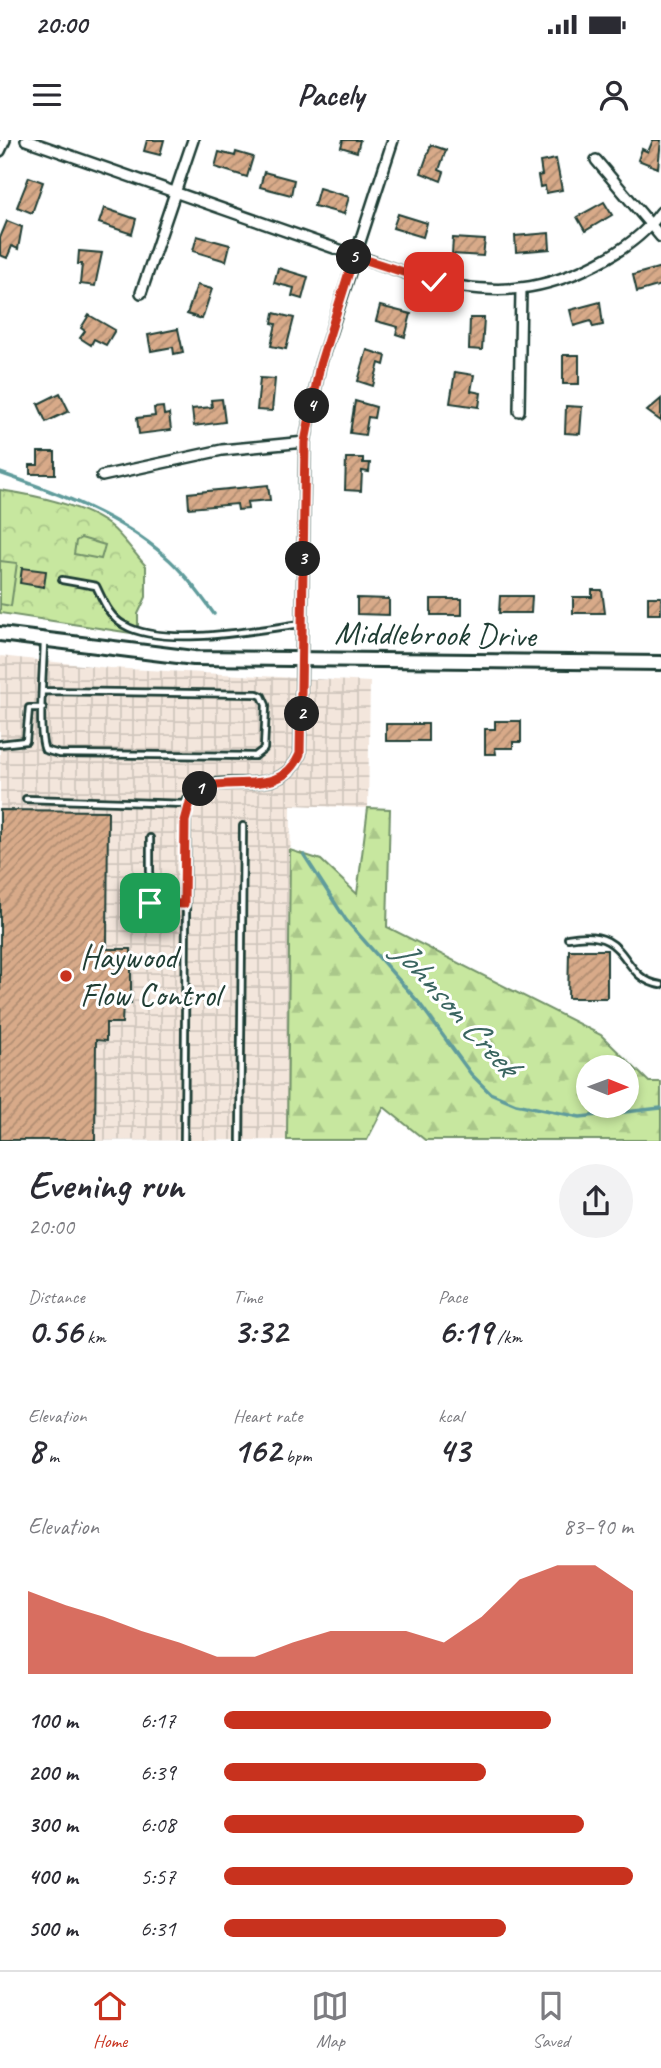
<!DOCTYPE html>
<html lang="en">
<head>
<meta charset="utf-8">
<style>
	body { margin:0; font-family:Caveat,sans-serif; background:#f2f2f3; color:#2b2b33; height:100vh; display:flex; flex-direction:column; font-size:26px; white-space:nowrap }
	* { box-sizing:border-box; margin:0 }
	p { font-size:23px; color:#7c7c81 }
	.icon { flex:none; width:38px; height:38px; fill:none; stroke:currentColor; stroke-width:2; stroke-linecap:round; stroke-linejoin:round }
	.map { position:relative; height:1001px; overflow:hidden }
	.panel { display:flex; flex-direction:column; background:#fff; flex:1 }
	.panel>* { flex:none }
	.needle { width:46px; rotate:91deg }
	.tools { position:absolute; left:576px; top:915px; display:grid; gap:14px }
	.tools a { display:grid; place-items:center; width:63px; height:63px; border-radius:50%; background:#fff; box-shadow:0 4px 10px #0003; font-size:35px }
	.pin { position:absolute; display:grid; place-items:center; width:60px; height:60px; color:#fff; margin:-30px; border-radius:14px; box-shadow:0 4px 10px #0006 }
	.km { position:absolute; width:35px; height:35px; margin:-18px; border-radius:50%; background:#222; color:#fff; font-size:19px; line-height:35px; text-align:center }
	.round { display:grid; place-items:center; flex:none; width:74px; height:74px; border-radius:37px; background:#f2f2f3 }
	.headline { display:flex; align-items:center; justify-content:space-between; height:119px; padding:0 28px }
	h1 { font-size:38px; font-weight:700; line-height:52px }
	.metrics { display:grid; grid-template-columns:repeat(3,1fr); gap:10px; height:119px; padding:7px 28px }
	.metrics div { display:grid; align-content:center }
	.metrics b { font-size:35px; font-weight:700 }
	.metrics small { font-size:19px; font-weight:400 }
	.metrics p { font-size:19px }
	.chart { height:196px; padding:14px 28px }
	.chart p { display:flex; justify-content:space-between }
	.chart svg { width:100%; height:126px; margin-top:7px; fill:#c8321e; opacity:.7 }
	ul { padding:0 28px; list-style:none; font-size:23px }
	li { display:grid; grid-template-columns:112px 84px 1fr; align-items:center; height:52px }
	li i { height:18px; border-radius:9px; background:#c8321e }
	.status { display:flex; justify-content:space-between; align-items:center; height:49px; padding:0 35px; background:#fff; direction:ltr }
	.status svg { height:19px; fill:currentColor }
	header { display:flex; justify-content:space-between; align-items:center; height:91px; padding:0 28px; background:#fff; font-size:32px; font-weight:700 }
	.dock { display:flex; justify-content:space-around; align-items:center; height:98px; border-top:2px solid #e1e1e2; background:#fff; font-size:19px; color:#7c7c81 }
	.dock a { display:grid; justify-items:center; gap:4px }
	.dock .on { color:#c8321e }
	.map>svg:first-child { display:block }
	.industrial { fill:url(#industrial-grid) }
	.forest { fill:url(#forest-firs); stroke:#73926a; stroke-width:2; fill-rule:evenodd }
	.park { fill:url(#park-crowns); stroke:#73926a; stroke-width:2 }
	.pitch { fill:#c7e79f; stroke:#73926a; stroke-width:2 }
	.lines { fill:none; stroke-linecap:round; stroke-linejoin:round }
	.stream { stroke:#609c9c; stroke-width:3.5 }
	.building { fill:url(#building-hatch); stroke:#1f3d34; stroke-width:2 }
	.lane-casing { stroke:#1f3d34; stroke-width:10 }
	.street-casing { stroke:#1f3d34; stroke-width:14 }
	.secondary-casing { stroke:#1f3d34; stroke-width:18 }
	.lane { stroke:#fff; stroke-width:4.5 }
	.street { stroke:#fff; stroke-width:9 }
	.secondary { stroke:#fff; stroke-width:12 }
	.route-casing { stroke:#fff; stroke-width:14 }
	.route { stroke:#c8321e; stroke-width:9 }
	.poi-dot { fill:#c8321e; stroke:#fff; stroke-width:2.5 }
	.labels { text-anchor:middle; dominant-baseline:central; stroke-width:6; stroke-linejoin:round; paint-order:stroke }
	.street-label { font-size:33px; fill:#1f3d34; stroke:#fff }
	.poi-label { font-size:33px; fill:#1f3d34; stroke:#fff; text-anchor:start }
	.water-label { font-size:35px; font-style:italic; fill:#3a6560; stroke:#fff }
</style>
</head>
<body>
<div class="status"><b>20:00</b><svg viewBox="0 0 49 12"><path d="M0 12V9h3v3zM5 12V6h3v6zM10 12V3h3v9zM15 12V0h3v12zM26 1h20v11H26zM47 4h2v5h-2z"/></svg></div>
<header><svg class="icon" aria-label="menu" viewBox="0 0 24 24"><path d="M4 6h16M4 12h16M4 18h16"/></svg>Pacely<svg class="icon" aria-label="person" viewBox="0 0 24 24"><circle cx="12" cy="8" r="4"/><path d="M4 21q1-7 8-7t8 7"/></svg></header>
<div class="map">
<svg width="661" height="1001" viewBox="0 0 661 1001">
	<defs>
		<pattern id="industrial-grid" width="8" height="8" patternUnits="userSpaceOnUse" patternTransform="scale(1.75)"><rect width="8" height="8" fill="#f3e6dc"/><path d="M0 4h8M4 0v8" fill="none" stroke="#d0c6bd"/></pattern>
		<pattern id="forest-firs" width="22" height="20" patternUnits="userSpaceOnUse" patternTransform="scale(1.75)"><rect width="22" height="20" fill="#c7e79f"/><path d="M5 1l3.5 6h-7zM16 11l3.5 6h-7z" fill="#aac78a"/></pattern>
		<pattern id="park-crowns" width="20" height="18" patternUnits="userSpaceOnUse" patternTransform="scale(1.75)"><rect width="20" height="18" fill="#c7e79f"/><path d="M2 6a3 3 0 1 1 6 0M12 15a3 3 0 1 1 6 0" fill="none" stroke="#aac78a"/></pattern>
		<pattern id="building-hatch" width="6" height="6" patternUnits="userSpaceOnUse" patternTransform="scale(1.75)"><rect width="6" height="6" fill="#d8aa89"/><path d="M-1 1l2-2M0 6l6-6M5 7l2-2" fill="none" stroke="#af8c71"/></pattern>
	</defs>
	<rect width="100%" height="100%" fill="#fff"/>
	<filter id="ink" filterUnits="userSpaceOnUse"><feTurbulence type="fractalNoise" baseFrequency=".0143" numOctaves="2"/><feDisplacementMap in="SourceGraphic" scale="14" xChannelSelector="R" yChannelSelector="G"/><feConvolveMatrix kernelMatrix="1 2 1 2 8 2 1 2 1" color-interpolation-filters="sRGB"/></filter>
	<g filter="url(#ink)">
		<polygon class="industrial" points="0,516 110,528 370,542 368,668 291,665 287,1000 0,1001"/>
		<path class="forest" d="M368,668L390,669L387,787L601,895L649,942H661V1000H425L384,967L367,1000H287L290,710L321,720L357,754ZM588,928H626V966H588Z"/>
		<path class="park" d="M0,350C34,355 81,364 109,385C123,396 134,413 146,426V457L138,474V494L0,473Z"/>
		<g class="pitch">
			<polygon points="81,398 105,405 101,419 74,414 76,401"/>
			<polygon points="0,421 17,423 11,466 0,464"/>
		</g>
		<g class="lines">
			<g class="stream">
				<path d="M0,333C56,352 120,376 165,416C184,432 200,454 214,474"/>
				<polyline points="304,715 346,780 420,864 471,934 490,953 516,964 580,977 661,968"/>
			</g>
		</g>
		<g class="building">
			<polygon points="147,0 164,0 160,15 144,11"/>
			<polygon points="343,0 360,0 357,12 341,7"/>
			<polygon points="653,0 661,0 658,28 638,20 642,9 648,12"/>
			<polygon points="431,5 446,10 439,30 444,32 441,41 421,33"/>
			<polygon points="219,12 235,16 236,12 253,17 247,37 215,27"/>
			<polygon points="556,19 562,50 546,53 545,46 540,47 538,36 542,35 540,22"/>
			<polygon points="264,32 294,40 291,55 260,47"/>
			<polygon points="29,37 43,42 32,73 17,67"/>
			<polygon points="319,48 349,57 344,74 314,66"/>
			<polygon points="604,62 612,75 585,91 577,77"/>
			<polygon points="104,68 136,79 132,94 99,83"/>
			<polygon points="398,74 427,83 423,97 393,88"/>
			<polygon points="7,81 22,87 18,109 12,106 7,118 0,115 0,98"/>
			<polygon points="549,93 550,109 516,112 515,96"/>
			<polygon points="197,96 230,105 226,121 193,111"/>
			<polygon points="453,98 485,100 483,116 452,114"/>
			<polygon points="79,111 102,113 95,146 80,144 82,124 78,124"/>
			<polygon points="661,127 661,145 637,152 633,135"/>
			<polygon points="278,128 308,137 302,159 292,156 294,148 274,143"/>
			<polygon points="197,145 212,149 202,179 187,174"/>
			<polygon points="600,162 603,185 593,187 591,181 574,186 570,170"/>
			<polygon points="380,166 411,174 405,197 396,194 398,187 376,181"/>
			<polygon points="274,173 294,178 286,209 271,206 276,184 272,183"/>
			<polygon points="89,175 115,190 106,205 94,199 91,205 80,198 85,191 81,188"/>
			<polygon points="470,178 484,178 482,210 469,209"/>
			<polygon points="178,189 183,212 174,214 173,207 151,211 148,195"/>
			<polygon points="367,210 386,216 384,225 379,223 373,246 358,241"/>
			<rect x="563" y="215" width="16" height="29"/>
			<polygon points="455,232 474,235 471,251 481,253 479,267 450,263"/>
			<polygon points="260,238 275,239 272,271 257,270"/>
			<polygon points="60,253 69,271 46,282 38,264"/>
			<polygon points="222,259 225,282 194,286 192,269 212,267 211,260"/>
			<polygon points="661,259 661,281 647,271"/>
			<polygon points="355,261 376,267 374,278 368,277 365,295 350,293"/>
			<polygon points="566,266 582,267 580,294 565,293"/>
			<polygon points="163,267 164,275 169,274 171,290 139,294 137,278 155,276 154,268"/>
			<polygon points="38,312 55,312 55,334 30,334 30,325 38,325"/>
			<polygon points="346,318 363,318 363,323 370,323 369,332 362,331 361,351 345,350"/>
			<polygon points="268,345 270,360 247,362 248,369 238,370 237,364 189,368 188,353"/>
			<polygon points="22,428 46,431 44,447 20,443"/>
			<polygon points="592,450 602,450 605,473 573,473 573,457 592,457"/>
			<polygon points="500,456 532,456 531,473 499,473"/>
			<rect x="648" y="457" width="13" height="17"/>
			<polygon points="357,458 389,459 389,475 357,474"/>
			<rect x="431" y="459" width="31" height="16"/>
			<polygon points="495,581 521,581 521,602 513,602 513,608 495,608 496,614 485,614 485,589 495,589"/>
			<rect x="386" y="584" width="42" height="17"/>
			<polygon points="0,670 108,671 107,809 131,809 131,863 123,863 122,883 106,883 106,901 96,900 95,1000 0,1000"/>
			<polygon points="569,810 607,810 607,858 568,858"/>
		</g>
		<g class="lines">
			<defs>
				<g id="lane">
					<path d="M62,440L96,446C103,460 109,477 124,485C163,508 257,490 301,484"/>
					<path d="M43,551L257,554L262,556L266,565L264,609L255,616L59,614L45,610C37,594 44,523 44,500"/>
					<polyline points="0,604 26,601 29,568 43,568"/>
					<polyline points="26,659 187,664 184,1001"/>
					<polyline points="150,698 150,763 184,764"/>
					<path d="M568,798C633,786 617,838 661,845"/>
					<polyline points="240,1001 243,686"/>
				</g>
				<g id="street">
					<path d="M26,0L434,143C462,147 492,152 521,148C569,142 632,112 661,72"/>
					<polyline points="0,11 5,0"/>
					<polyline points="596,20 661,97"/>
					<polyline points="141,153 193,0"/>
					<polyline points="519,271 521,148"/>
					<polyline points="102,336 222,310 305,302"/>
					<path d="M187,664C207,619 276,670 300,614L305,302L320,225L393,0"/>
				</g>
				<polyline id="secondary" points="0,494 194,518 661,523"/>
			</defs>
			<use href="#lane" class="lane-casing"/>
			<use href="#street" class="street-casing"/>
			<use href="#secondary" class="secondary-casing"/>
			<use href="#lane" class="lane"/>
			<use href="#street" class="street"/>
			<use href="#secondary" class="secondary"/>
		</g>
	</g>
	<g class="lines" filter="url(#ink)">
		<defs>
			<path id="route" d="M150,763L184,764L185,681L192,655C225,629 279,663 300,614L305,302L320,225L354,116L434,142"/>
		</defs>
		<use href="#route" class="route-casing"/>
		<use href="#route" class="route"/>
	</g>
	<circle class="poi-dot" cx="66" cy="836" r="7"/>
	<g class="labels">
		<g class="street-label">
			<text transform="translate(435 494) rotate(1)">Middlebrook Drive</text>
		</g>
		<g class="poi-label">
			<text x="80" y="817">Haywood<tspan x="80" dy="38">Flow Control</tspan></text>
		</g>
		<g class="water-label">
			<text transform="translate(456 868) rotate(48)">Johnson Creek</text>
		</g>
	</g>
</svg>
<div class="tools">
<a><svg class="needle" viewBox="-14 -14 28 28"><path d="M0-13l5 13h-10z" fill="#e53935"/><path d="M0 13l5-13h-10z" fill="#7c7c81"/></svg></a>
</div>
<div class="pin" style="left:150px;top:763px;background:#1e9e55"><svg class="icon" aria-label="arrive" viewBox="0 0 24 24"><path d="M6 21V4h12l-3 4 3 4H6"/></svg></div>
<div class="pin" style="left:434px;top:142px;background:#d93025"><svg class="icon" aria-label="check" viewBox="0 0 24 24"><path d="M5 12l5 5 9-10"/></svg></div>
<b class="km" style="left:200px;top:649px">1</b>
<b class="km" style="left:302px;top:574px">2</b>
<b class="km" style="left:303px;top:419px">3</b>
<b class="km" style="left:312px;top:266px">4</b>
<b class="km" style="left:354px;top:117px">5</b>
</div>
<section class="panel">
<div class="headline"><div><h1>Evening run</h1><p>20:00</p></div><a class="round"><svg class="icon" aria-label="share" viewBox="0 0 24 24"><path d="M12 15V3M7 8l5-5 5 5M5 13v7h14v-7"/></svg></a></div>
<div class="metrics">
<div><p>Distance</p><b>0.56<small> km</small></b></div>
<div><p>Time</p><b>3:32</b></div>
<div><p>Pace</p><b>6:19<small> /km</small></b></div>
</div>
<div class="metrics">
<div><p>Elevation</p><b>8<small> m</small></b></div>
<div><p>Heart rate</p><b>162<small> bpm</small></b></div>
<div><p>kcal</p><b>43</b></div>
</div>
<div class="chart"><p><span>Elevation</span>83–90 m</p>
<svg viewBox="0 0 160 44" preserveAspectRatio="none"><path d="M0 44V15L10 20L20 24L30 29L40 33L50 38L60 38L70 33L80 29L90 29L100 29L110 33L120 24L130 11L140 6L150 6L160 15V44z"/></svg>
</div>
<ul>
<li><b>100 m</b>6:17<i style="width:80%"></i></li>
<li><b>200 m</b>6:39<i style="width:64%"></i></li>
<li><b>300 m</b>6:08<i style="width:88%"></i></li>
<li><b>400 m</b>5:57<i style="width:100%"></i></li>
<li><b>500 m</b>6:31<i style="width:69%"></i></li>
</ul>
</section>
<nav class="dock">
<a class="on"><svg class="icon" aria-label="home" viewBox="0 0 24 24"><path d="M3 11l9-7 9 7M6 9v11h12V9"/></svg>Home</a>
<a><svg class="icon" aria-label="map" viewBox="0 0 24 24"><path d="M3 6l6-2 6 2 6-2v14l-6 2-6-2-6 2zM9 4v14M15 6v14"/></svg>Map</a>
<a><svg class="icon" aria-label="saved" viewBox="0 0 24 24"><path d="M7 4h10v16l-5-4-5 4z"/></svg>Saved</a>
</nav>
</body>
</html>
